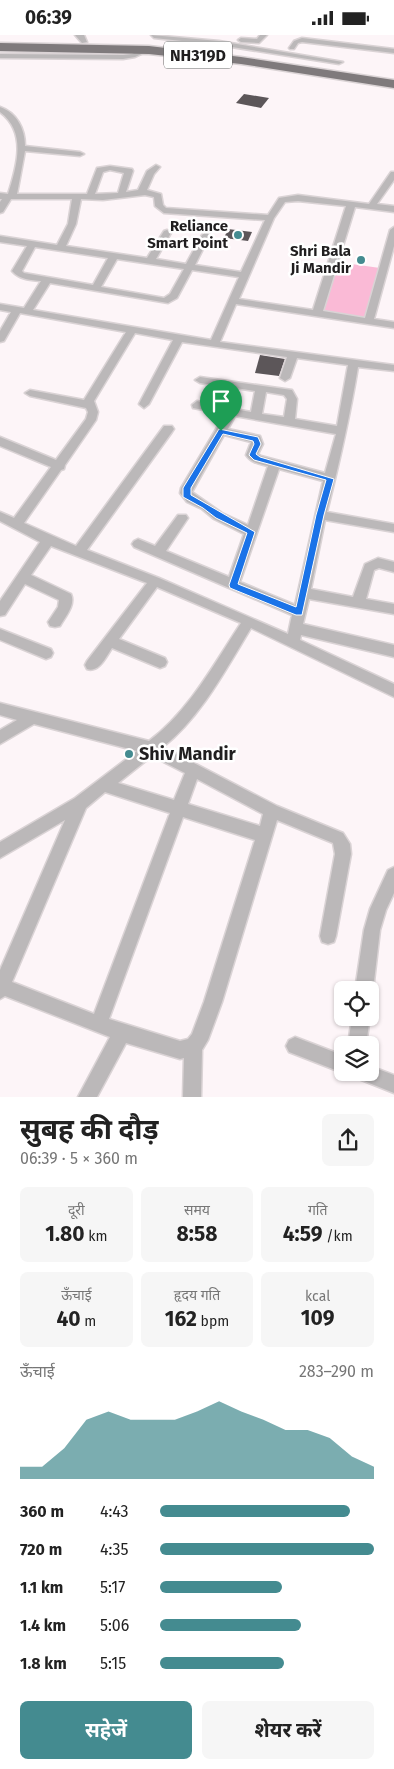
<!DOCTYPE html>
<html lang="hi">
<head>
<meta charset="utf-8">
<style>
	body { margin:0; font-family:"Fira Sans","Noto Sans Devanagari",sans-serif; background:#f6f6f6; color:#222; height:100vh; display:flex; flex-direction:column; font-size:19px; white-space:nowrap }
	* { box-sizing:border-box; margin:0 }
	p { font-size:16px; color:#767676 }
	.icon { flex:none; width:28px; height:28px; fill:none; stroke:currentColor; stroke-width:2; stroke-linecap:round; stroke-linejoin:round }
	.map { position:relative; height:1062px; overflow:hidden }
	.details { display:flex; flex-direction:column; background:#fff; flex:1 }
	.details>* { flex:none }
	.tools { position:absolute; left:334px; top:946px; display:grid; gap:10px }
	.tools a { display:grid; place-items:center; width:45px; height:45px; border-radius:8px; background:#fff; box-shadow:0 1px 4px #0004; font-size:25px }
	.pin { position:absolute; display:grid; place-items:center; width:42px; height:42px; color:#fff; margin:-51px -21px; border-radius:50% 50% 50% 0; rotate:-45deg; box-shadow:0 0 5px #0007 }
	.pin .icon { rotate:45deg }
	.round { display:grid; place-items:center; flex:none; width:52px; height:52px; border-radius:8px; background:#f6f6f6 }
	.summary { display:flex; align-items:center; justify-content:space-between; height:85px; padding:0 20px }
	h1 { font-size:28px; font-weight:700; line-height:38px }
	.stats { display:grid; grid-template-columns:repeat(3,1fr); gap:8px; height:85px; padding:5px 20px }
	.stats div { display:grid; align-content:center; border-radius:8px; background:#f6f6f6; text-align:center }
	.stats b { font-size:21px; font-weight:700 }
	.stats small { font-size:14px; font-weight:400 }
	.stats p { font-size:14px }
	.chart { height:140px; padding:10px 20px }
	.chart p { display:flex; justify-content:space-between }
	.chart svg { width:100%; height:90px; margin-top:5px; fill:#448b90; opacity:.7 }
	.action { display:flex; gap:10px; margin-top:auto; padding:10px 20px }
	.action a { flex:1; height:58px; border-radius:8px; background:#448b90; color:#fff; font-size:20px; font-weight:700; line-height:58px; text-align:center }
	.action a+a { background:#f6f6f6; color:#222 }
	ul { padding:0 20px; list-style:none; font-size:16px }
	li { display:grid; grid-template-columns:80px 60px 1fr; align-items:center; height:38px }
	li i { height:12px; border-radius:6px; background:#448b90 }
	.status { display:flex; justify-content:space-between; align-items:center; height:35px; padding:0 25px; background:#fff; direction:ltr }
	.status svg { height:14px; fill:currentColor }
	.map>svg:first-child { display:block }
	.green { fill:#fabad6 }
	.building { fill:#5c5659 }
	.lines { fill:none; stroke-linecap:round; stroke-linejoin:round }
	.minor-casing { stroke:#dad3d5; stroke-width:3 }
	.trunk-casing { stroke:#dad3d5; stroke-width:3 }
	.minor { fill:#bbb8b9; fill-rule:evenodd }
	.trunk { fill:#7f7a7c; fill-rule:evenodd }
	.route { fill:#1a73e8; stroke:#fff; fill-rule:evenodd }
	.poi-dot { fill:#448b90; stroke:#fff; stroke-width:2 }
	.labels { text-anchor:middle; dominant-baseline:central; stroke-width:5; stroke-linejoin:round; paint-order:stroke }
	.far-poi-label { font-size:15px; font-weight:bold; fill:#201e1f; stroke:#fff; text-anchor:end }
	.shield { fill:#fff; stroke:#636262; stroke-width:1 }
	.shield-label { font-size:16px; font-weight:bold; fill:#201e1f }
	.poi-label { font-size:18px; font-weight:bold; fill:#201e1f; stroke:#fff; text-anchor:start }
</style>
</head>
<body>
<div class="status"><b>06:39</b><svg viewBox="0 0 49 12"><path d="M0 12V9h3v3zM5 12V6h3v6zM10 12V3h3v9zM15 12V0h3v12zM26 1h20v11H26zM47 4h2v5h-2z"/></svg></div>
<div class="map">
<svg width="394" height="1062" viewBox="0 0 394 1062">
	<rect width="100%" height="100%" fill="#fdf5f8"/>
	<polygon class="green" points="337,227 380,233 367,283 321,276"/>
	<g class="building">
		<polygon points="244,59 269,63 261,73 236,68"/>
		<polygon points="228,194 252,197 248,206 224,203"/>
		<polygon points="260,320 285,324 279,341 255,338"/>
	</g>
	<g class="lines">
		<defs>
			<g id="minor">
				<polygon points="75,0 84,0 87,7 82,8"/>
				<polygon points="151,0 219,6 343,27 339,29 219,10 154,3"/>
				<polygon points="260,0 267,0 259,8 241,7 238,5 241,3 257,4"/>
				<polygon points="302,3 394,14 394,18 302,7 298,8 294,14 290,14 289,13 294,6"/>
				<polygon points="146,13 148,14 148,16 135,22 123,24 0,23 0,19 123,20 132,19"/>
				<path d="M0,72C17,78 25,94 25,111L80,117L84,119L80,121L25,116L17,159H87L97,133L110,131L132,134L133,136L126,157L138,155L147,136L156,130L160,132L154,139L147,155L161,159L163,170L166,173L268,180L279,163L298,160L369,169L391,137H394V145L377,169L394,171V177L355,172L323,276L365,283L390,195L394,192V211L374,284L394,287V293L236,269L220,307L394,330V336L358,332C350,381 339,429 327,477L394,489V497L325,485L311,554L353,562L365,529L378,523L394,527V537L379,533L374,535L366,564L394,569V579L309,564L303,589L394,610V622L301,600L300,605L394,649V662L251,593C226,634 201,682 163,712L277,771L343,798L350,809L351,819L336,901L334,907L328,909L322,907L320,901L335,819L333,808L277,785L222,967L208,1005L202,1015L201,1062H183L184,1023L180,1024L126,1008L97,1062H78L110,1002L5,961L0,964V935L65,785L0,823V807L75,763L137,716L34,689L0,709V695L17,685L0,680V668L149,706C189,676 214,629 241,588L157,552L119,604L165,623L167,627L165,631L160,633L112,613C106,622 99,638 87,634L85,630L87,626L147,548L51,511L31,540L71,559C76,570 65,582 60,591L55,592L50,591L48,587L58,572L59,565L25,549L5,580L0,581V566L40,507L0,486V477L14,483L51,432L0,411V402L56,425L86,384L88,377L86,373L30,361L25,358L30,355L84,365L126,297L20,278L4,306L0,307V296L11,277L0,275V269L24,273L41,246C31,245 20,245 12,236L27,211L0,207V201L57,210L68,189L72,164H11L3,177L0,178V167L2,164H0V158L8,159C17,131 27,97 0,77ZM110,135L124,138L118,158L95,159L103,137ZM145,160L154,162L155,171L164,178L265,185L241,237L195,230L210,200L206,197L202,200L186,229L156,224L171,198L167,195L164,196L147,223L66,211L76,189L81,164L103,165ZM298,166L346,171L313,275L239,264L274,183L285,167ZM35,212L108,223L93,250L24,238L22,236ZM117,224L184,234L170,259L164,263L101,252ZM192,235L239,242L211,305L33,275L50,248L168,268L177,263ZM135,298L173,305L139,369L144,373L149,369L182,307L287,322L280,343L285,346L290,343L297,323L348,330L337,391L295,384L297,364L292,355L200,342L195,345L200,348L219,351L213,370L197,366L192,370L193,373L225,379L181,453L180,458L187,467L202,474L214,484L244,499L229,542L166,516L188,483L186,480H178L155,511L138,504L134,506L132,509L134,512L292,580L288,599L159,543L87,515L172,397L174,394L172,391H164L76,511L24,488L61,435L64,434L65,430L96,385L98,377L94,366ZM229,352L255,356L251,377L223,372ZM266,357L284,360L287,364L284,382L262,379ZM235,381L336,399L325,438L261,421L258,419L263,409L260,401L228,394ZM224,400L251,407L246,420C251,428 260,429 268,431L248,490L222,478L192,457ZM279,434L323,446L295,570L240,547ZM152,721L185,738L174,765L118,748ZM197,744L263,779L260,791L188,769ZM105,757L170,778L94,979L12,947L86,773ZM183,782L255,805L204,967L192,999L188,1004L180,1006L109,984Z"/>
				<polygon points="0,594 51,614 53,618 51,622 46,624 0,605"/>
				<polygon points="394,832 394,858 386,875 380,895 373,955 370,961 370,955 355,955 364,895 370,874 388,835"/>
				<polygon points="352,982 370,982 366,1010 348,1010"/>
				<polygon points="295,1002 342,1020 343,1038 289,1017 286,1011 289,1005"/>
				<polygon points="370,1031 394,1040 394,1058 359,1044 356,1038 370,1038"/>
			</g>
			<polygon id="trunk" points="0,8 149,11 241,22 394,45 394,53 241,29 149,19 0,16"/>
		</defs>
		<use href="#minor" class="minor-casing"/>
		<use href="#trunk" class="trunk-casing"/>
		<use href="#minor" class="minor"/>
		<use href="#trunk" class="trunk"/>
	</g>
	<path class="route" d="M219,394L258,402L261,409L256,419L260,422L334,444L324,480L302,580H296L230,553L229,550L247,498L216,483L203,473L183,462V453ZM223,399L253,406L254,409L249,420L254,425L326,445L316,480L296,572L238,549L255,497L191,460V453Z"/>
	<g class="poi-dot">
		<circle cx="238" cy="200" r="5"/>
		<circle cx="361" cy="225" r="5"/>
		<circle cx="129" cy="719" r="5"/>
	</g>
	<g class="labels">
		<g class="far-poi-label">
			<text x="228" y="191">Reliance<tspan x="228" dy="17">Smart Point</tspan></text>
			<text x="351" y="216">Shri Bala<tspan x="351" dy="17">Ji Mandir</tspan></text>
		</g>
		<rect class="shield" x="164" y="6.5" width="68" height="27" rx="4"/>
		<g class="shield-label">
			<text x="198" y="20">NH319D</text>
		</g>
		<g class="poi-label">
			<text x="139" y="719">Shiv Mandir</text>
		</g>
	</g>
</svg>
<div class="tools">
<a><svg class="icon" aria-label="locate" viewBox="0 0 24 24"><circle cx="12" cy="12" r="6"/><path d="M12 2v4M12 18v4M2 12h4M18 12h4"/></svg></a>
<a><svg class="icon" aria-label="layers" viewBox="0 0 24 24"><path d="M12 4l9 5-9 5-9-5zM3 14l9 5 9-5"/></svg></a>
</div>
<div class="pin" style="left:221px;top:396px;background:#1e9e55"><svg class="icon" aria-label="arrive" viewBox="0 0 24 24"><path d="M6 21V4h12l-3 4 3 4H6"/></svg></div>
</div>
<section class="details">
<div class="summary"><div><h1>सुबह की दौड़</h1><p>06:39 · 5 × 360 m</p></div><a class="round"><svg class="icon" aria-label="share" viewBox="0 0 24 24"><path d="M12 15V3M7 8l5-5 5 5M5 13v7h14v-7"/></svg></a></div>
<div class="stats">
<div><p>दूरी</p><b>1.80<small> km</small></b></div>
<div><p>समय</p><b>8:58</b></div>
<div><p>गति</p><b>4:59<small> /km</small></b></div>
</div>
<div class="stats">
<div><p>ऊँचाई</p><b>40<small> m</small></b></div>
<div><p>हृदय गति</p><b>162<small> bpm</small></b></div>
<div><p>kcal</p><b>109</b></div>
</div>
<div class="chart"><p><span>ऊँचाई</span>283–290 m</p>
<svg viewBox="0 0 160 44" preserveAspectRatio="none"><path d="M0 44V38L10 38L20 29L30 15L40 11L50 15L60 15L70 15L80 11L90 6L100 11L110 15L120 20L130 20L140 24L150 33L160 38V44z"/></svg>
</div>
<ul>
<li><b>360 m</b>4:43<i style="width:89%"></i></li>
<li><b>720 m</b>4:35<i style="width:100%"></i></li>
<li><b>1.1 km</b>5:17<i style="width:57%"></i></li>
<li><b>1.4 km</b>5:06<i style="width:66%"></i></li>
<li><b>1.8 km</b>5:15<i style="width:58%"></i></li>
</ul>
<div class="action"><a>सहेजें</a><a>शेयर करें</a></div>
</section>
</body>
</html>
